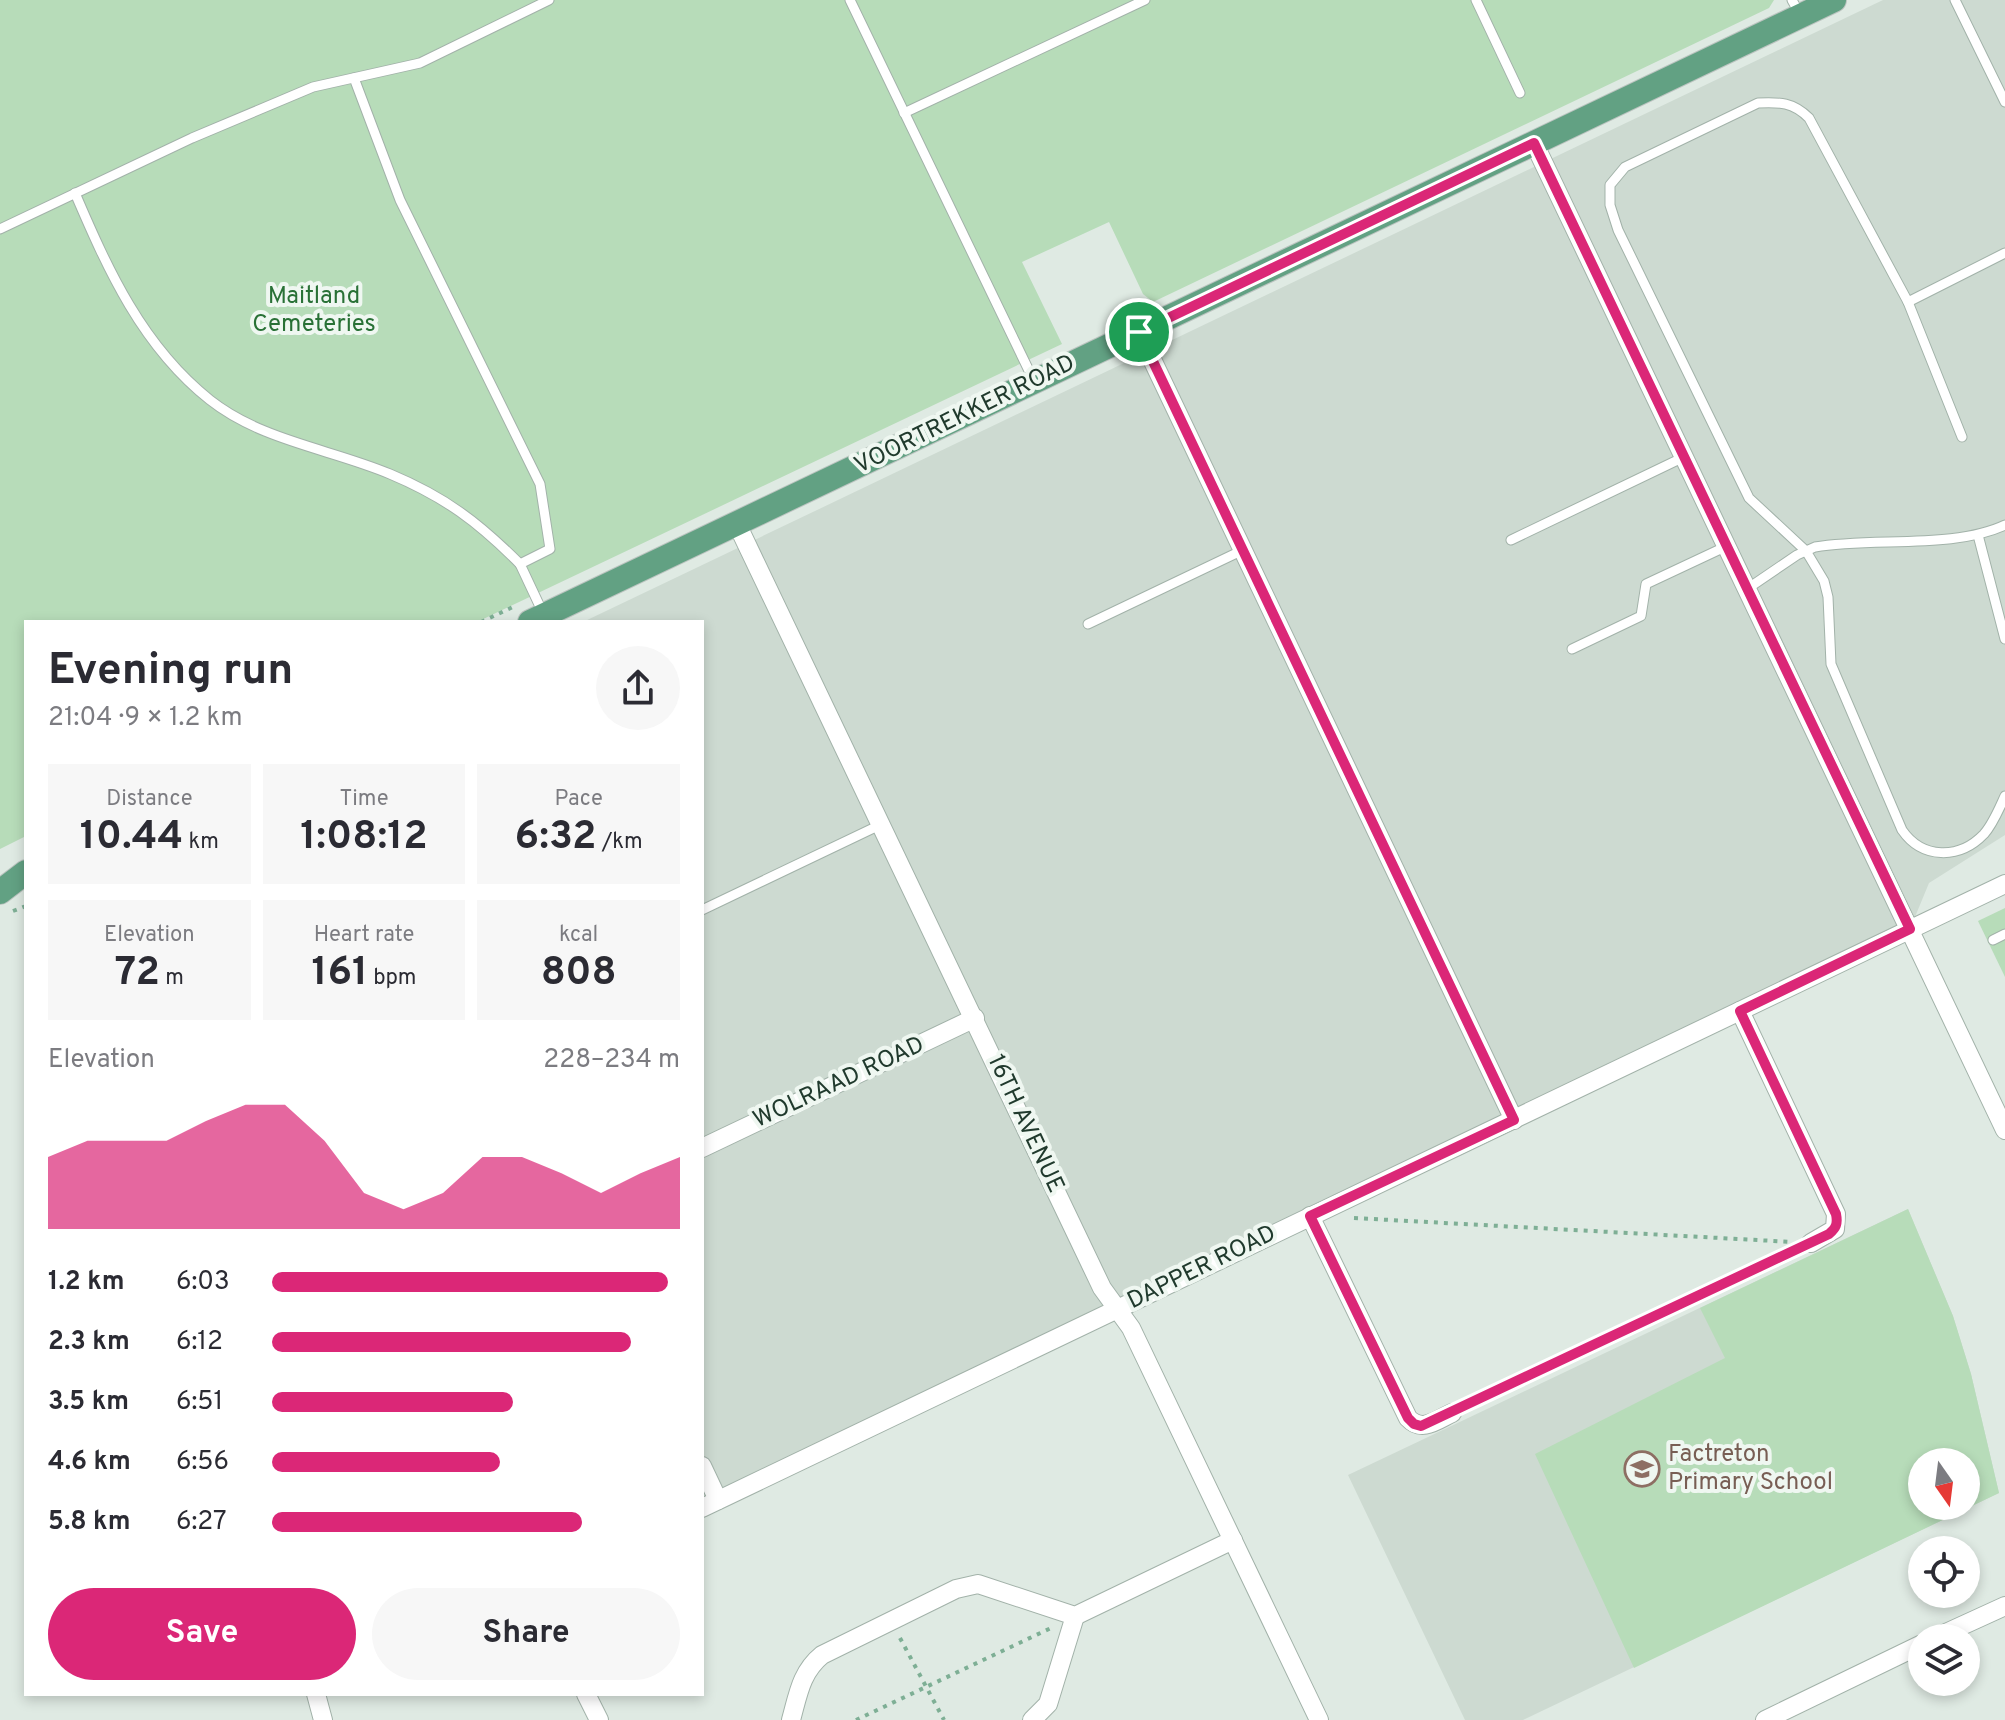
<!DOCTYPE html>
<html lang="en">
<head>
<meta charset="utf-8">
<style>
	body { margin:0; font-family:Overpass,sans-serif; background:#f7f7f7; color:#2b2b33; height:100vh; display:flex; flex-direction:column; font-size:30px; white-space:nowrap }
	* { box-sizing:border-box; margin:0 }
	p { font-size:26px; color:#7c7c81 }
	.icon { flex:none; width:44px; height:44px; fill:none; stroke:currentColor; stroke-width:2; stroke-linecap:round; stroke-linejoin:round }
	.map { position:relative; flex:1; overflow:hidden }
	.details { position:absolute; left:24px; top:620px; width:680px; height:1076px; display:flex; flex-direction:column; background:#fff; border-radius:0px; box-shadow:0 4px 12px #0003 }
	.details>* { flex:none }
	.needle { width:52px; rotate:166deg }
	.tools { position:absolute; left:1908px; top:1448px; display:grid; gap:16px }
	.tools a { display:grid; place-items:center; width:72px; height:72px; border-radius:50%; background:#fff; box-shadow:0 4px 12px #0003; font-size:40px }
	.pin { position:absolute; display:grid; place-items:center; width:68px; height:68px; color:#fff; margin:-34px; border:4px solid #fff; border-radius:50%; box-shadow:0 2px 8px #0007 }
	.round { display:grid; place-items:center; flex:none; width:84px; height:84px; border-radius:42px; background:#f7f7f7 }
	.overview { display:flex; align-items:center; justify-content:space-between; height:136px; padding:0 24px }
	h1 { font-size:44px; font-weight:700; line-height:60px }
	.stats { display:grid; grid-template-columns:repeat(3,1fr); gap:12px; height:136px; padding:8px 24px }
	.stats div { display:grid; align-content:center; border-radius:0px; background:#f7f7f7; text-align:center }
	.stats b { font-size:40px; font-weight:700 }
	.stats small { font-size:22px; font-weight:400 }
	.stats p { font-size:22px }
	.chart { height:224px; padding:16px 24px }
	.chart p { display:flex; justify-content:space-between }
	.chart svg { width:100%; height:144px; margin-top:8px; fill:#db2777; opacity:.7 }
	.cta { display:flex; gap:16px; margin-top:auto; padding:16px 24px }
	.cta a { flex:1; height:92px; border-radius:48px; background:#db2777; color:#fff; font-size:32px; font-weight:700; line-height:92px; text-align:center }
	.cta a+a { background:#f7f7f7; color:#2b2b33 }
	ul { padding:0 24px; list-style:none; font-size:26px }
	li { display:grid; grid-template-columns:128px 96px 1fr; align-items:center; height:60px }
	li i { height:20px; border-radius:10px; background:#db2777 }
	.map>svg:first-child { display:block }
	.built { fill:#cddad1; fill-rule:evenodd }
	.green { fill:#b7dcb9; fill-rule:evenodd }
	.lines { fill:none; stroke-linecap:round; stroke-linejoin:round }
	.service-casing { stroke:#a2b2a9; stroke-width:11 }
	.minor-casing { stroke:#a2b2a9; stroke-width:20 }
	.primary-casing { stroke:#bcc4c0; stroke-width:26 }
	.path { stroke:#7eaf95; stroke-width:4; stroke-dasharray:4 6; stroke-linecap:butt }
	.service { stroke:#fff; stroke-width:9 }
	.minor { stroke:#fff; stroke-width:18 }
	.primary { stroke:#62a183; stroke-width:24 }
	.route-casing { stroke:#fff; stroke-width:16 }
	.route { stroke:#db2777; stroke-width:10 }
	.labels { text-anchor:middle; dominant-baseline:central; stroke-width:8; stroke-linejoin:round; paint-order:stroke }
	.park-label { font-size:24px; fill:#297136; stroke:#eff7f1 }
	.street-label { font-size:24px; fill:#203a2d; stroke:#eff7f1 }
	.education-label { font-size:24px; fill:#785e54; stroke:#eff7f1; text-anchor:start }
</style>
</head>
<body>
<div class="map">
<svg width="2005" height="1720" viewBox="0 0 2005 1720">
	<rect width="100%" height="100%" fill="#dfeae3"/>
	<g class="built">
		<polygon points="1883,0 2005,0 2005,835 1929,883 1910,929 702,1508 702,622 583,622"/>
		<path d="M1908,1209L1953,1316L1971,1374L1999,1493L1523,1720H1465L1348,1475ZM1922,1462H1966V1506H1922Z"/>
	</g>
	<g class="green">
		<polygon points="0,0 1774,0 1769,8 1153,302 1143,294 1109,222 1022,262 1062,344 477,622 26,622 26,836 0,849"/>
		<polygon points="2005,908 2005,977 1978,921"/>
		<path d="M1908,1209L1953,1316L1971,1374L1999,1493L1634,1668L1535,1454L1725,1358L1700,1308ZM1966,1462V1506H1922V1462Z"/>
	</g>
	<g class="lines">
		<defs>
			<g id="service">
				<polyline points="850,0 1033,379"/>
				<polyline points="1476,0 1520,93"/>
				<polyline points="1792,0 1801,16"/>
				<polyline points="1955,0 2005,102"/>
				<polyline points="354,78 400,200 540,484 550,549 520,564 543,613"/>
				<polyline points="904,113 1145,0"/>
				<path d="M75,193C108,270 142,346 210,400C262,441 331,449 390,474C445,497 478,522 520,564"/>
				<polyline points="0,229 192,138 313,87 420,63 549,0"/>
				<polyline points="1908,302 2005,253"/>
				<path d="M1962,437L1908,302L1809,118C1793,102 1780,102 1758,103L1625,167L1610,185V205L1618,230L1749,498L1806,551L1824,581L1828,597L1831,664L1902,830C1922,859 1959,860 1984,834C1993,824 1999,809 2005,796"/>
				<polyline points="1978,535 2005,639"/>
				<polyline points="1511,540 1684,457"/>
				<path d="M1747,589L1797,555L1815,547C1872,537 1955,549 2005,525"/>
				<polyline points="1088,624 1243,550"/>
				<polyline points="1572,649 1641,616 1646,584 1727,546"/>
				<polyline points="702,910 882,824"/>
				<polyline points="1993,940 2005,934"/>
			</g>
			<g id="minor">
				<polyline points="1534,143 2005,1130"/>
				<polyline points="1139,332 1514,1120"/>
				<polyline points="737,524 1102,1288 1131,1328 1319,1720"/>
				<polyline points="1740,1011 1836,1214 1835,1229 1811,1243"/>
				<polyline points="702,1148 975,1018"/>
				<path d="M1310,1216L1408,1418C1422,1433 1437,1420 1452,1413"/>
				<polyline points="702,1466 718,1500"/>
				<polyline points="702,1508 2005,884"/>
				<polyline points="1935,1638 2005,1606"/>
				<polyline points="316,1694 323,1720"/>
				<polyline points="586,1694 599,1720"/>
				<path d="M791,1720C798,1695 801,1672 822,1655L956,1589L978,1584L1075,1616L1233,1540"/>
				<polyline points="1032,1720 1048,1704 1075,1616"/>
				<polyline points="1765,1720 1922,1644"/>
			</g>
			<g id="primary">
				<polyline points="530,622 1834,0"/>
				<polyline points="0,892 26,872"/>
			</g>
		</defs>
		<use href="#service" class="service-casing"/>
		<use href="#minor" class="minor-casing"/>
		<use href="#primary" class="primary-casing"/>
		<g class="path">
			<polyline points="481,622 515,606"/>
			<polyline points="13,911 26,906"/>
			<polyline points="1354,1218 1793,1242"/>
			<polyline points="1469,1405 1797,1250"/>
			<polyline points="900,1638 944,1720"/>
			<polyline points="856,1720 1051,1628"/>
		</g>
		<use href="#service" class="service"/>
		<use href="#minor" class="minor"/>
		<use href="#primary" class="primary"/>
	</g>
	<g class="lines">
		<defs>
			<path id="route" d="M1534,143L1910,929L1740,1011L1836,1214C1838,1224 1836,1228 1829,1234L1421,1426L1414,1424L1408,1418L1310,1216L1514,1120L1139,332Z"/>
		</defs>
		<use href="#route" class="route-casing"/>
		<use href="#route" class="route"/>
	</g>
	<defs>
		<symbol id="school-ring" viewBox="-11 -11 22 22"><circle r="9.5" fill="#eff7f1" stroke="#8d6e63" stroke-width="1.5"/><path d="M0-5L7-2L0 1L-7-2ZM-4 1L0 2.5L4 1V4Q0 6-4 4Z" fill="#8d6e63"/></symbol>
	</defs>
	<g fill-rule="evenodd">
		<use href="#school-ring" x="1622" y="1449" width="40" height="40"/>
	</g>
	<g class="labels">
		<g class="park-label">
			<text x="314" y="297">Maitland<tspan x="314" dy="28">Cemeteries</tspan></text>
		</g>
		<g class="street-label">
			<text transform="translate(965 415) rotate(-26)">VOORTREKKER ROAD</text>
			<text transform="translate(839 1083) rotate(-25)">WOLRAAD ROAD</text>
			<text transform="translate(1025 1124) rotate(65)">16TH AVENUE</text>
			<text transform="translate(1202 1268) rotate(-26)">DAPPER ROAD</text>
		</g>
		<g class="education-label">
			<text x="1668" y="1455">Factreton<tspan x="1668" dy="28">Primary School</tspan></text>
		</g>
	</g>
</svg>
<div class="tools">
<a><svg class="needle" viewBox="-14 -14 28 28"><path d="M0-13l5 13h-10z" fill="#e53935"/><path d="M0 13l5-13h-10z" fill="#7c7c81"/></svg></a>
<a><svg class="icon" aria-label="locate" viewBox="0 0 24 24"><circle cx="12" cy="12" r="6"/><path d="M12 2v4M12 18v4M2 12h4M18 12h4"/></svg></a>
<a><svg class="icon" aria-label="layers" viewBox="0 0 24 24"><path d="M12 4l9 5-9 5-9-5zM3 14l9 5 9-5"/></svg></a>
</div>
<div class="pin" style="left:1139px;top:332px;background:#1e9e55"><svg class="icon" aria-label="arrive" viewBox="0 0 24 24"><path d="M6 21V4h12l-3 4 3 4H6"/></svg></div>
<section class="details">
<div class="overview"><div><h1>Evening run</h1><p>21:04 · 9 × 1.2 km</p></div><a class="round"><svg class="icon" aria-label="share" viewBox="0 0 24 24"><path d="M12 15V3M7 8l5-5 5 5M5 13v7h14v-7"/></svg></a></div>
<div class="stats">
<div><p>Distance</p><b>10.44<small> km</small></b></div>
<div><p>Time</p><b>1:08:12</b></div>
<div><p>Pace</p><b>6:32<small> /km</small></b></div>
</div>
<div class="stats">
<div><p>Elevation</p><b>72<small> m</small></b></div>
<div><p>Heart rate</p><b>161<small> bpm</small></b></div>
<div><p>kcal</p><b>808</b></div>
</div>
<div class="chart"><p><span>Elevation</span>228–234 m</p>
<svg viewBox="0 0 160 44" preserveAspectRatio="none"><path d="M0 44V22L10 17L20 17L30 17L40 11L50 6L60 6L70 17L80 33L90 38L100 33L110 22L120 22L130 27L140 33L150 27L160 22V44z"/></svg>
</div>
<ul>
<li><b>1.2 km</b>6:03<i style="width:97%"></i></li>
<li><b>2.3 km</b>6:12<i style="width:88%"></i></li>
<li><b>3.5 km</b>6:51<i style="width:59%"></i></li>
<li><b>4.6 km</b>6:56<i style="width:56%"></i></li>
<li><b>5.8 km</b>6:27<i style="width:76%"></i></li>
</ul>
<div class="cta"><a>Save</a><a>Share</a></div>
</section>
</div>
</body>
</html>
